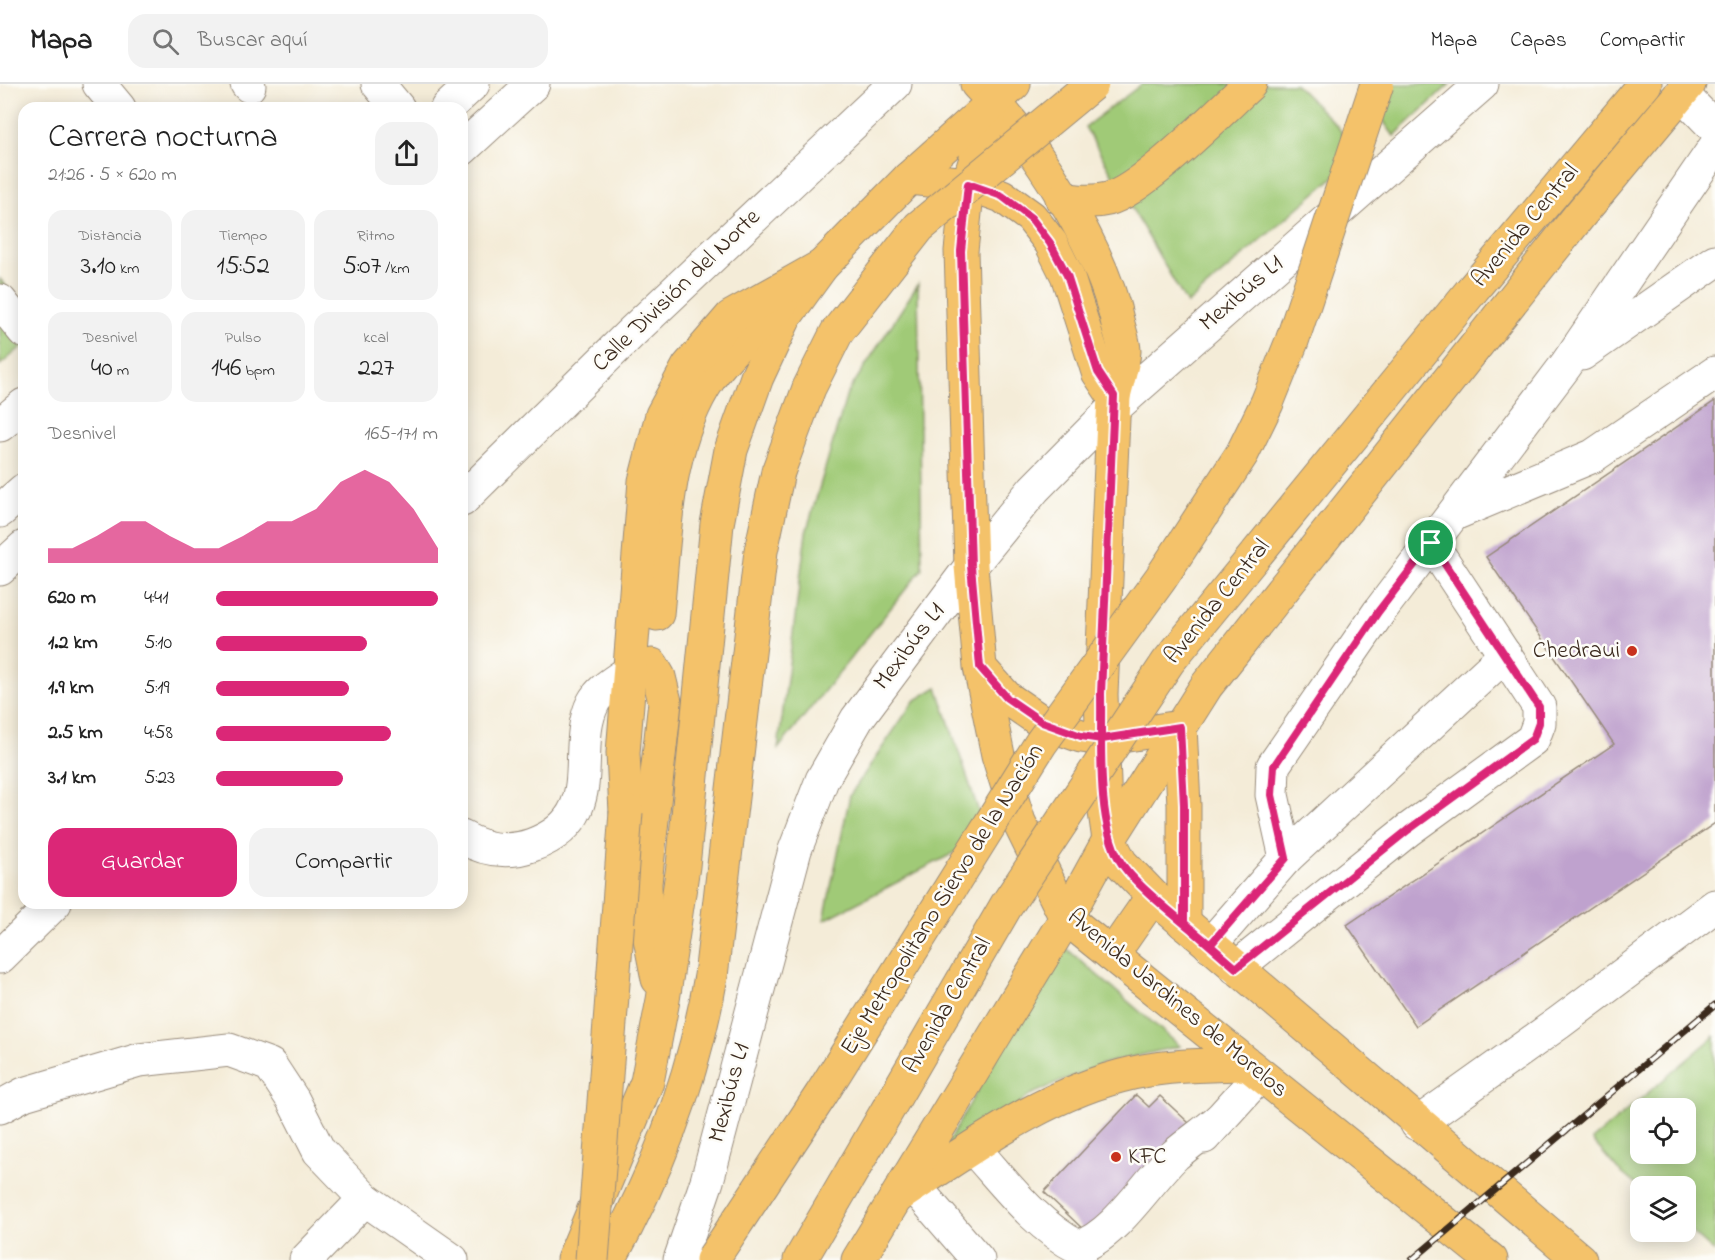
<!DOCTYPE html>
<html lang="es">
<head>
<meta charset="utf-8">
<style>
	body { margin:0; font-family:"Indie Flower",sans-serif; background:#f2f2f2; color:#222; height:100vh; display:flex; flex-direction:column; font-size:22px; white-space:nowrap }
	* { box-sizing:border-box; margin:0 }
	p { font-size:20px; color:#767676 }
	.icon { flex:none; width:33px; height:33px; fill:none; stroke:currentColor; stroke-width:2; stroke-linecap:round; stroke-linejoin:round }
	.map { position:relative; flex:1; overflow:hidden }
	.side { position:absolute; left:18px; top:18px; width:450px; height:807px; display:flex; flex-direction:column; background:#fff; border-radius:18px; box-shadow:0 3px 15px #0003 }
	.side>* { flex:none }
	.controls { position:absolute; left:1630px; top:1014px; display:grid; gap:12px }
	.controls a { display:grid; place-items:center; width:66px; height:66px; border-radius:12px; background:#fff; box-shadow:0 3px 15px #0003; font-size:30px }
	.pin { position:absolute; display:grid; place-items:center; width:51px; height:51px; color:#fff; margin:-26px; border:3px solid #fff; border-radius:50%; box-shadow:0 2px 6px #0007 }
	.round { display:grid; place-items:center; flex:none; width:63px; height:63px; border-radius:18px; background:#f2f2f2 }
	.headline { display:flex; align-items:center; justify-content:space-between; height:102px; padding:0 30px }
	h1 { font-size:33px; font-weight:600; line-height:45px }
	.metrics { display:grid; grid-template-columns:repeat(3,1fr); gap:9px; height:102px; padding:6px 30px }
	.metrics div { display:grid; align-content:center; border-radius:15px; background:#f2f2f2; text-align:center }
	.metrics b { font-size:26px; font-weight:600 }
	.metrics small { font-size:16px; font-weight:400 }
	.metrics p { font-size:16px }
	.chart { height:168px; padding:12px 30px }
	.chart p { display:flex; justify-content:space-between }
	.chart svg { width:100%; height:108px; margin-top:6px; fill:#db2777; opacity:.7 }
	.button { display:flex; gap:12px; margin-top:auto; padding:12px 30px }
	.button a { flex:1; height:69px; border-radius:18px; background:#db2777; color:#fff; font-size:24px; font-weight:600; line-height:69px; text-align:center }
	.button a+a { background:#f2f2f2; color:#222 }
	ul { padding:0 30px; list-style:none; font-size:20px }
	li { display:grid; grid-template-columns:96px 72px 1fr; align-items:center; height:45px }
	li i { height:15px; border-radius:8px; background:#db2777 }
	header { display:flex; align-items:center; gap:36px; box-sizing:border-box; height:84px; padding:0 30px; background:#fff; border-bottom:2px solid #e0e0e0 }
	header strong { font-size:28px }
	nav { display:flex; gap:33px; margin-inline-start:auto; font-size:21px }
	.search { width:420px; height:54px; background:#f2f2f2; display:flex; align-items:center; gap:15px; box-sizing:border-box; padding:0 21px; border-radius:18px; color:#767676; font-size:22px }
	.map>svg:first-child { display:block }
	.green { fill:#a0ca77; stroke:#6e7a4a; stroke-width:1.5; fill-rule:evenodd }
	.building { fill:#bfa2ce }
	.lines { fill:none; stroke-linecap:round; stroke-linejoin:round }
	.minor-casing { stroke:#988b7b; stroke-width:35 }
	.major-casing { stroke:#988b7b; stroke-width:35 }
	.highway-casing { stroke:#988b7b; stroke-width:35 }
	.minor { stroke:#fff; stroke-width:33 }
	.major { stroke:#f4c26a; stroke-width:33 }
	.highway { stroke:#f4c26a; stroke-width:33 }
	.rail-casing { stroke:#3b2a1e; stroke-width:7 }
	.rail { stroke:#fdfcf7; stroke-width:4.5; stroke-dasharray:14; stroke-linecap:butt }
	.highway-bridge-casing { stroke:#988b7b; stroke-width:35; stroke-linecap:butt }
	.highway-bridge { stroke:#f4c26a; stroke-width:33 }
	.route-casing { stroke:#fff; stroke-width:12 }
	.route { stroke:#db2777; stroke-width:8 }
	.poi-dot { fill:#c8321e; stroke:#fdfcf7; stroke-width:2 }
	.labels { text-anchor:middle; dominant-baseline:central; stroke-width:5; stroke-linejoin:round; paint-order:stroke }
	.street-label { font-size:24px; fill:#3b2a1e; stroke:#fdfcf7 }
	.poi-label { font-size:24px; fill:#3b2a1e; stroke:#fdfcf7; text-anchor:end }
</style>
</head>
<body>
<header>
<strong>Mapa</strong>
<div class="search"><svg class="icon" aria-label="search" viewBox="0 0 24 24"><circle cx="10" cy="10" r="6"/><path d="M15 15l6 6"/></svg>Buscar aquí</div>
<nav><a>Mapa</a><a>Capas</a><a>Compartir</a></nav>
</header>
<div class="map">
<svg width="1715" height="1176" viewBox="0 0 1715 1176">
	<rect width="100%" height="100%" fill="#fdfcf7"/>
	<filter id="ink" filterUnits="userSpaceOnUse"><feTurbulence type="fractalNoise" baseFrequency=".0167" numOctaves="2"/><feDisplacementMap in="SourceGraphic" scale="12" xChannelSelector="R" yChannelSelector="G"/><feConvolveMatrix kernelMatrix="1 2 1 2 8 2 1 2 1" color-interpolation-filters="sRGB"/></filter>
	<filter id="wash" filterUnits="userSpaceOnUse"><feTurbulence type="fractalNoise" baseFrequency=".008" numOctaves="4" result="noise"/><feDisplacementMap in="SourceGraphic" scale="24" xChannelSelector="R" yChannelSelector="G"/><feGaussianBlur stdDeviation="1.35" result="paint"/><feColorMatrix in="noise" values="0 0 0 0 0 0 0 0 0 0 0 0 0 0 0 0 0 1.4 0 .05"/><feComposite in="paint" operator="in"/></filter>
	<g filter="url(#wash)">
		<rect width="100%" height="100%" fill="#f4ecd8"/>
		<g class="green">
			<polygon points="1142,0 1295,0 1338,43 1358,72 1187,220 1085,43"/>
			<polygon points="1357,0 1450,0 1394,52"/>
			<polygon points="0,195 24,223 24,261 0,281"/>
			<polygon points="918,200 922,485 778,665 806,449 847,310"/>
			<polygon points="937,603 987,752 824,836 850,711 914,617"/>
			<polygon points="1060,859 1180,962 1102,980 1030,1011 932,1087"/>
			<path d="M1715,952V1168L1686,1143V1102H1641V1105L1618,1086L1592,1056ZM1641,1024H1686V1070H1641Z"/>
		</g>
		<g id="blocks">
			<g class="building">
				<polygon points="1715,317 1715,739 1416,942 1347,841 1614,660 1486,473"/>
				<polygon points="1136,1011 1149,1023 1160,1012 1189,1039 1086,1148 1044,1108"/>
			</g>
		</g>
	</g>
	<g filter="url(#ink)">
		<use href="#blocks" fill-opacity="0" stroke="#988b7b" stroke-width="1.5"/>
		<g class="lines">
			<defs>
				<g id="minor">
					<polyline points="99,0 119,24"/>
					<polyline points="247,0 249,2"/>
					<polyline points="378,0 398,24"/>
					<polyline points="1681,9 1715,44"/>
					<polyline points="447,24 473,0"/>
					<polyline points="462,65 533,0"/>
					<polyline points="0,217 24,247"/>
					<polyline points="1582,270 1715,177"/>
					<polyline points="0,341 24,321"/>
					<polyline points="462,416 632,248 895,0"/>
					<polyline points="0,427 24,406"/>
					<polyline points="1454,430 1593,372 1715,289"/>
					<polyline points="0,485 24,463"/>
					<path d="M462,753C484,766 507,770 532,761C609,733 569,667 593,619C600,605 618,596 631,586"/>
					<polyline points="1286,774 1272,711 1273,682 1379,528 1566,281 1715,63"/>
					<polyline points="1210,861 1286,774 1505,571"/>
					<polyline points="0,873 55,819"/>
					<polyline points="1236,884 1408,746 1533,655 1539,639 1539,623 1431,459"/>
					<polyline points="0,1023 24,1010 139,976 229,966 270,981 293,1016 319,1067 365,1115 452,1176"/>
					<polyline points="1417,1040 1560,938 1715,822"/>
					<polyline points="1204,1053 1260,991"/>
					<path d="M973,1064C1005,1099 1035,1141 1078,1163C1114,1153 1147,1098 1175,1071C1189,1059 1205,1048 1219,1036"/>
					<polyline points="914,1102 978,1176"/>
					<polyline points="306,1176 365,1115"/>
					<polyline points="680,1176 707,1097 795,766 822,696 857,635 971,482 1034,405 1115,323 1482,0"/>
				</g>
				<g id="major">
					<path d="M977,0C1034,58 1101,161 1118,240C1120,248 1124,259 1124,267C1123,282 1117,298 1114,312L1101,610L1105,728L1109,756L1121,779L1153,812L1580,1176"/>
					<polyline points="994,17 968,100 961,167 971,482 980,583 998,671 1019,738 1066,834 1491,1176"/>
					<polyline points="909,94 968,100 1002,112 1031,133 1051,159 1067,191 1098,288 1114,312"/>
					<path d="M1062,115C1077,117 1092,119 1108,115C1143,106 1219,28 1250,0"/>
					<polyline points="652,581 659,593 665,618 645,799 646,834 658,895"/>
					<polyline points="981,585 1007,614 1042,638 1081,652 1102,655 1180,643 1184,721 1184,839"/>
					<polyline points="1112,871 1153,812"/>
					<path d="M900,1111C973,1063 1047,1008 1133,989C1170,981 1208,981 1246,980"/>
					<polyline points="573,1176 647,998 663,916 683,782 717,440 731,366 757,293 785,233 822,182 909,94 1014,0"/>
					<polyline points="858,1176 1066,834 1109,756 1207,601 1579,132 1689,0"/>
				</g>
				<g id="highway">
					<polyline points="1472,206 1645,0"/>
					<path d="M657,530C665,451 664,360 711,292C731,265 756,242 781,220"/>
					<polyline points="626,728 623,669 645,397 662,331 688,283 731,233 822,182"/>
					<path d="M609,1176C658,1087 694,992 711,892L761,467L778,388"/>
					<polyline points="800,1176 855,1082"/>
				</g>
			</defs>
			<use href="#minor" class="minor-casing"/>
			<use href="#major" class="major-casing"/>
			<use href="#highway" class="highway-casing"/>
			<use href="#minor" class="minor"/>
			<use href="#major" class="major"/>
			<use href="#highway" class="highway"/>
			<defs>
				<polyline id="rail" points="1412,1176 1715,921"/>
			</defs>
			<use href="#rail" class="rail-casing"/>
			<use href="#rail" class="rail"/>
			<defs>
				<g id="highway-bridge">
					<polyline points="778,388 809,304 837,248 919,143 1092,0"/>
					<polyline points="855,1082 1006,822 1168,578 1472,206"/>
					<polyline points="592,1176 626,728"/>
					<polyline points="712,1176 821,1011 1041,659 1161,494 1242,370 1267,319 1292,257 1377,0"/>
				</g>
			</defs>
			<use href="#highway-bridge" class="highway-bridge-casing"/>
			<use href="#highway-bridge" class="highway-bridge"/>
		</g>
	</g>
	<g class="lines" filter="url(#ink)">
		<defs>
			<path id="route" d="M1431,459L1378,528L1274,682L1272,711L1286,774L1210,861C1186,840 1135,802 1120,777C1096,737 1102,656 1101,610L1114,312L1098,288L1067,191L1050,159L1031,134L1002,112L968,100L961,167L971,482L980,583L1007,614L1042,638L1081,652L1102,655L1180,643L1184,721V839L1236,884L1408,746L1533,655L1539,639V623L1431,459"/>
		</defs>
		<use href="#route" class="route-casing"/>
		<use href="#route" class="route"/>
	</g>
	<g class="poi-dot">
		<circle cx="1632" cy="567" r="6"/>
		<circle cx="1116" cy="1073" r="6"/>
	</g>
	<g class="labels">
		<g class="street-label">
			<text transform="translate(1526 142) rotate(-50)">Avenida Central</text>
			<text transform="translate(677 207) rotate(-44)">Calle División del Norte</text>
			<text transform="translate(1242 210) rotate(-41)">Mexibús L1</text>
			<text transform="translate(1218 518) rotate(-51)">Avenida Central</text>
			<text transform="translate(910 563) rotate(-53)">Mexibús L1</text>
			<text transform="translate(943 816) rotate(-58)">Eje Metropolitano Siervo de la Nación</text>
			<text transform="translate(1177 920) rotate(40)">Avenida Jardines de Morelos</text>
			<text transform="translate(948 922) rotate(-60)">Avenida Central</text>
			<text transform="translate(730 1009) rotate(-75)">Mexibús L1</text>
		</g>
		<g class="poi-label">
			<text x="1620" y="567">Chedraui</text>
			<text x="1128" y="1073" text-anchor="start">KFC</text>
		</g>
	</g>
</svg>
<div class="controls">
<a><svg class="icon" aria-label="locate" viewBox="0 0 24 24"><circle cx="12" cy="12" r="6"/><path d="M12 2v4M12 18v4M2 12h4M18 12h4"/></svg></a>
<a><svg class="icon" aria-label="layers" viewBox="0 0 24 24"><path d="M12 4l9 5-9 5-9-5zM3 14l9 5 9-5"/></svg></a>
</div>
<div class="pin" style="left:1431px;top:459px;background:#1e9e55"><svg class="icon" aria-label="arrive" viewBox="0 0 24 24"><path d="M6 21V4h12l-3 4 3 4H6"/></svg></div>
<section class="side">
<div class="headline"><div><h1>Carrera nocturna</h1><p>21:26 · 5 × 620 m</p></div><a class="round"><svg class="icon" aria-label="share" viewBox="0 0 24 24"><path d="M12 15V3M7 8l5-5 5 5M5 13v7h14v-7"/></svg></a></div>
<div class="metrics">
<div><p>Distancia</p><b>3.10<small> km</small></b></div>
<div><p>Tiempo</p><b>15:52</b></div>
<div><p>Ritmo</p><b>5:07<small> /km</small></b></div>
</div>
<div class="metrics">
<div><p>Desnivel</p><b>40<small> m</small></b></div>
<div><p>Pulso</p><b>146<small> bpm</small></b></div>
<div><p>kcal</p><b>227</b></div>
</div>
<div class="chart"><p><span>Desnivel</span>165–171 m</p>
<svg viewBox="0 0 160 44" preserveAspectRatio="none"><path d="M0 44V38L10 38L20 33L30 27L40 27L50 33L60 38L70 38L80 33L90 27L100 27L110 22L120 11L130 6L140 11L150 22L160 38V44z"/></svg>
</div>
<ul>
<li><b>620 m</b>4:41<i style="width:100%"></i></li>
<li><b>1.2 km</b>5:10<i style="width:68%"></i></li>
<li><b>1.9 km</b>5:19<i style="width:60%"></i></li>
<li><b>2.5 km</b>4:58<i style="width:79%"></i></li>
<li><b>3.1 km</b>5:23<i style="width:57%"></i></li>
</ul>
<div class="button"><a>Guardar</a><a>Compartir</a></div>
</section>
</div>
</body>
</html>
